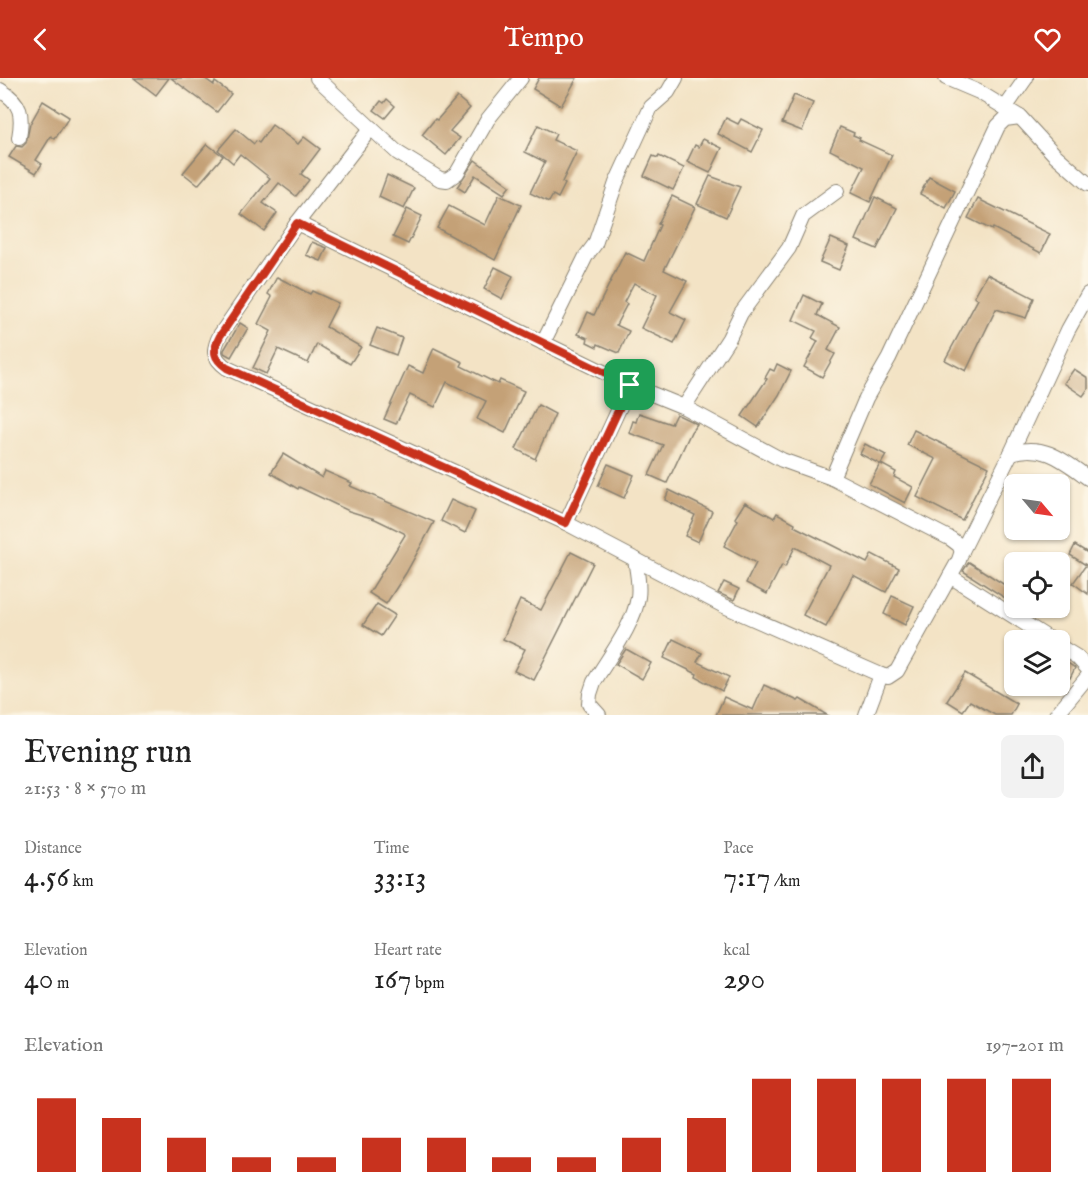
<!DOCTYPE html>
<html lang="en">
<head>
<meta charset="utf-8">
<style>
	body { margin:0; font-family:"IM FELL English",serif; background:#f2f2f2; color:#222; height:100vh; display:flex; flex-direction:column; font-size:22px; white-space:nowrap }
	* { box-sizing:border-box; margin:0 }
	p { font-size:20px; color:#767676 }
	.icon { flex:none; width:33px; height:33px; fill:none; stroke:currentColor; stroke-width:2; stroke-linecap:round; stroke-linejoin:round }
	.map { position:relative; height:637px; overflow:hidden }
	.sheet { display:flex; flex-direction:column; background:#fff; flex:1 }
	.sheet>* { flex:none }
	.needle { width:39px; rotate:119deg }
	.buttons { position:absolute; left:1004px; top:396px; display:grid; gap:12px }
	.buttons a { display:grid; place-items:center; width:66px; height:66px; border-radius:9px; background:#fff; box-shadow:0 2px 4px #0004; font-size:30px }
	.pin { position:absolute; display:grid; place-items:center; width:51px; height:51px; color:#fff; margin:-26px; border-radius:12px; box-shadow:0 3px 9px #0006 }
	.round { display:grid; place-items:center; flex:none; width:63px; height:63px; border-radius:9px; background:#f2f2f2 }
	.head { display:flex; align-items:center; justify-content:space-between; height:102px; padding:0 24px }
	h1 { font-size:33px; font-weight:600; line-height:45px }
	.figures { display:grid; grid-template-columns:repeat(3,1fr); gap:9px; height:102px; padding:6px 24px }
	.figures div { display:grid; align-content:center }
	.figures b { font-size:30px; font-weight:600 }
	.figures small { font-size:16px; font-weight:400 }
	.figures p { font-size:16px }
	.chart { height:168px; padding:12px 24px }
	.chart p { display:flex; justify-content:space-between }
	.chart svg { width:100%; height:108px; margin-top:6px; stroke:#c8321e; stroke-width:6 }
	header { display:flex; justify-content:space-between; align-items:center; height:78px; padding:0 24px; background:#c8321e; color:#fff; font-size:27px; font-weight:600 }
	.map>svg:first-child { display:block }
	.building { fill:#c4a177 }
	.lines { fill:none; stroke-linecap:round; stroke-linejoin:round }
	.street-casing { stroke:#888070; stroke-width:16 }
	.street { stroke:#fff; stroke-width:14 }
	.route-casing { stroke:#fff; stroke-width:12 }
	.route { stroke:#c8321e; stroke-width:8 }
</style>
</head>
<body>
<header><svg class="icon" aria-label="back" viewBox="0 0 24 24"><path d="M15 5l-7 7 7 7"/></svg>Tempo<svg class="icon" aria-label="heart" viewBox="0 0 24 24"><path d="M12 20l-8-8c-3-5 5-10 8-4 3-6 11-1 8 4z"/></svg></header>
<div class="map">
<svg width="1088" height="637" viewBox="0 0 1088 637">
	<rect width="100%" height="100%" fill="#fcf5e5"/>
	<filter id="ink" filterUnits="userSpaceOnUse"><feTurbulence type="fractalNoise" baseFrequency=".0167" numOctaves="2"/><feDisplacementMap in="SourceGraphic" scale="12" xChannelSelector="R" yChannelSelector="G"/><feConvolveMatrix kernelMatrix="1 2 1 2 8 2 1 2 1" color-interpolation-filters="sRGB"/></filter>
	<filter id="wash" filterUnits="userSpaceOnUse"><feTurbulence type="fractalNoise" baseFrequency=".008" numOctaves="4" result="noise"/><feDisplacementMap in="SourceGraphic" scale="24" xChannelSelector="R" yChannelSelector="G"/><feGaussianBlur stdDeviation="1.35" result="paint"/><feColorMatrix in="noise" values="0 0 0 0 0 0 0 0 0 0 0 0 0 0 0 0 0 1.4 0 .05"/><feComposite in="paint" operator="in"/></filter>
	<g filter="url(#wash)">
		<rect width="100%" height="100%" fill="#f3e3c5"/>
		<g id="blocks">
			<g class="building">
				<polygon points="134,0 169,0 156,17"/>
				<polygon points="171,0 204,0 214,7 215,4 231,16 217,34"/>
				<polygon points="539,0 577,0 561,28 533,11"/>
				<polygon points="794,17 813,25 802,53 782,45"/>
				<polygon points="457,19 470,30 450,53 460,60 446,77 422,57 435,41 437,42"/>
				<polygon points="387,21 395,28 385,40 374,32 381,23 384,25"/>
				<polygon points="43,23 69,39 55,61 51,58 36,82 42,86 36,95 9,79 16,68 22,69 26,65 30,46"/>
				<polygon points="726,40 738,46 741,41 763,52 752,74 718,56"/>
				<polygon points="272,47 298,66 304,59 320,71 301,96 309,102 296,118 279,105 263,125 277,135 264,153 241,136 270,100 240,76 233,85 218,72 236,51 254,66 256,63 259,65"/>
				<polygon points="538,47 556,56 553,62 577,73 562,104 565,106 558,120 553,117 549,124 530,115 545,84 525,74"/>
				<polygon points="840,49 854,55 853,57 860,60 859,62 892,77 870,124 851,115 864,89 830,72"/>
				<polygon points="703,61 722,70 710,95 687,84 695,67 699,69"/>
				<polygon points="207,66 223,78 198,107 183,95"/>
				<polygon points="653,78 658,80 659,78 684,90 673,112 644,98"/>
				<polygon points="475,82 510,108 504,116 475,97 465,114 457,109"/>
				<polygon points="387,97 414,110 404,131 379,119"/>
				<polygon points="710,98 740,109 726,139 697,126"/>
				<polygon points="929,99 955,113 946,130 920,116"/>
				<polygon points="499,117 521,127 495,182 437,150 449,128 485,147"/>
				<polygon points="672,118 695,129 664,192 687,203 670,234 686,242 674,266 641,250 657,217 634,205 624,224 627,226 616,247 629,253 619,275 598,266 597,269 587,264 588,260 578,256 588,234 594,237 625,174 644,183 660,147 658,146"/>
				<polygon points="875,119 897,130 877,171 856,162"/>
				<polygon points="978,121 1050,156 1041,175 993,150 992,152 968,140"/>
				<polygon points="407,131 422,138 408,166 393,159"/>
				<polygon points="831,160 849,168 839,192 820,184"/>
				<polygon points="312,164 327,170 321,183 306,177"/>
				<polygon points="495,189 513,198 502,221 484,211"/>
				<polygon points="987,196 1034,220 1026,240 996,231 966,293 945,282 978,221 974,219"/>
				<polygon points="277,199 310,216 312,213 338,225 326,249 361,269 350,286 317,266 308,285 278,271 266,296 253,290 271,253 258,246 272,219 268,216"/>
				<polygon points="804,217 822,226 817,237 840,249 828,272 835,276 822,299 804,289 818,263 812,260 816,253 793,242"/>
				<polygon points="240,245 248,250 231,279 224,275 224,272"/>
				<polygon points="377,250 402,260 396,277 370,267"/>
				<polygon points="434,270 463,284 461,288 498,306 500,302 524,313 505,355 477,341 486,323 447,304 435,329 410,317 396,346 384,341 408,288 423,295"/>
				<polygon points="777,286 791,293 779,317 758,349 742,338 767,301 765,300 770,291 774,293"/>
				<polygon points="1074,291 1088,300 1088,311 1083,318 1064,305"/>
				<polygon points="538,327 555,336 535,381 516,371"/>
				<polygon points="639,335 671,346 676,336 697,346 691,354 667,405 649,397 663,367 629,355 633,343 636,344"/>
				<polygon points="914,352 989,389 962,442 917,419 936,381 907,367"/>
				<polygon points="865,366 886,377 881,386 896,394 894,399 913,409 905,425 869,406 880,386 860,376"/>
				<polygon points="283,376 322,400 325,393 352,405 350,408 434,444 406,495 386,526 369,515 405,457 404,455 375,441 349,433 299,409 298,411 271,395"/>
				<polygon points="608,386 634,397 624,420 598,408"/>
				<polygon points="669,412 712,433 698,464 685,458 695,437 665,422"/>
				<polygon points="451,422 475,433 465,455 441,443"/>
				<polygon points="745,424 774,440 777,435 795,445 794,448 867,485 872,476 899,490 886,514 853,497 826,549 803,537 829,487 795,469 785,489 782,487 767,516 746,505 756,485 724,468 738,442 735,440"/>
				<polygon points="1075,467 1088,475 1088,516 1073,505 1086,487 1070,477"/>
				<polygon points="571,474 593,485 534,602 514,593 525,571 503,561 520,522 541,532"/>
				<polygon points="969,484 1011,511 1005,520 963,493"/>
				<polygon points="724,504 739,511 734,522 718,515"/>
				<polygon points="892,518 914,528 905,547 884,536"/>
				<polygon points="377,526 395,537 381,558 363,547"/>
				<polygon points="673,561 702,575 697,584 729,599 722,613 696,599 697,596 664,580"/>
				<polygon points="626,571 651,585 642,601 616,586"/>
				<polygon points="1059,579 1075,590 1070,600 1059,594"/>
				<polygon points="965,595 1017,626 1011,637 995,637 970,623 963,633 947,623"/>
				<polygon points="764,607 798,623 800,621 827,637 716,637 724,619 753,632"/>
			</g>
		</g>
	</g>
	<g filter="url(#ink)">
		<use href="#blocks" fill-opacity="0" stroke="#888070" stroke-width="1.5"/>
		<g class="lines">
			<defs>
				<g id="street">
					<polyline points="317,0 398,75 440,101 447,102 457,95 488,41 521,0"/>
					<polyline points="946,0 979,14 1020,39 1054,76 1088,106"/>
					<path d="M0,12C22,25 23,37 19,60"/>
					<polyline points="1005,30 1026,0"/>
					<path d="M371,50L297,145L220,257C212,273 213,280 227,290L566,445L722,527L881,597L888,599L897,593L959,482L962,473L1011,375L1068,252L1088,216"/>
					<polyline points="297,145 630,307 684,329 782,382 832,400 951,461 959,467 962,473"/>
					<polyline points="543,265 586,178 595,166 616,105 651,29 668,14 676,0"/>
					<polyline points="684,329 729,260 741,235 789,170 803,138 837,113"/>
					<path d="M1011,375C1043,365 1062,381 1088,400"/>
					<polyline points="832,400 866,320 889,280 998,48 1005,41 1020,39"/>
					<polyline points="566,445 630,307"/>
					<polyline points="950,498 1051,562"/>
					<polyline points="1059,568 1077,579 1088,591"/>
					<path d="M599,637L589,626L590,616L594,604C608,580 634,547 638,519C640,507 637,494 635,481"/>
					<polyline points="866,637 881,597"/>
					<polyline points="1056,637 1088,598"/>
				</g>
			</defs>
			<use href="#street" class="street-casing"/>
			<use href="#street" class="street"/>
		</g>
	</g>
	<g class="lines" filter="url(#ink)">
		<defs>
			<path id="route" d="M297,145L630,307L566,445L227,290C213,280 212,273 220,258Z"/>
		</defs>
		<use href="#route" class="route-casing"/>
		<use href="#route" class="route"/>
	</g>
</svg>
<div class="buttons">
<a><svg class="needle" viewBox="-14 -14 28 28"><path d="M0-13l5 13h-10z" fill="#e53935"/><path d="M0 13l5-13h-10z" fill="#767676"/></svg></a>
<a><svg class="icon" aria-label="locate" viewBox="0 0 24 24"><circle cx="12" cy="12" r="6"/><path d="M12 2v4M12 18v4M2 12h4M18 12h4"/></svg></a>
<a><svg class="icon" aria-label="layers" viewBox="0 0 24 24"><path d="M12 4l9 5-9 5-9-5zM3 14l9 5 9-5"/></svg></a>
</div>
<div class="pin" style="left:630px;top:307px;background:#1e9e55"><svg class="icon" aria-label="arrive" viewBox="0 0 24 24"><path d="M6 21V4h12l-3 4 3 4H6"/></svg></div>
</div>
<section class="sheet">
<div class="head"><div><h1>Evening run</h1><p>21:53 · 8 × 570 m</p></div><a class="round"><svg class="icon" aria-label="share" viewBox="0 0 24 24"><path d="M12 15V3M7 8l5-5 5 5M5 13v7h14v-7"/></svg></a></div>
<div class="figures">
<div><p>Distance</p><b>4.56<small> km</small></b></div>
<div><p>Time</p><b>33:13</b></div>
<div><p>Pace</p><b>7:17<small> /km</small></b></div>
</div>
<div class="figures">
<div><p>Elevation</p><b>40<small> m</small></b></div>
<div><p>Heart rate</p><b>167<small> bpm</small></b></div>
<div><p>kcal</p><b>290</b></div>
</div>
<div class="chart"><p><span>Elevation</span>197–201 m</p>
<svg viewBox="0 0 160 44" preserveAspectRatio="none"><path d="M5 44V14M15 44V22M25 44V30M35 44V38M45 44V38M55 44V30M65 44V30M75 44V38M85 44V38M95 44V30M105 44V22M115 44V6M125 44V6M135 44V6M145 44V6M155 44V6"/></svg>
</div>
</section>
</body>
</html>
